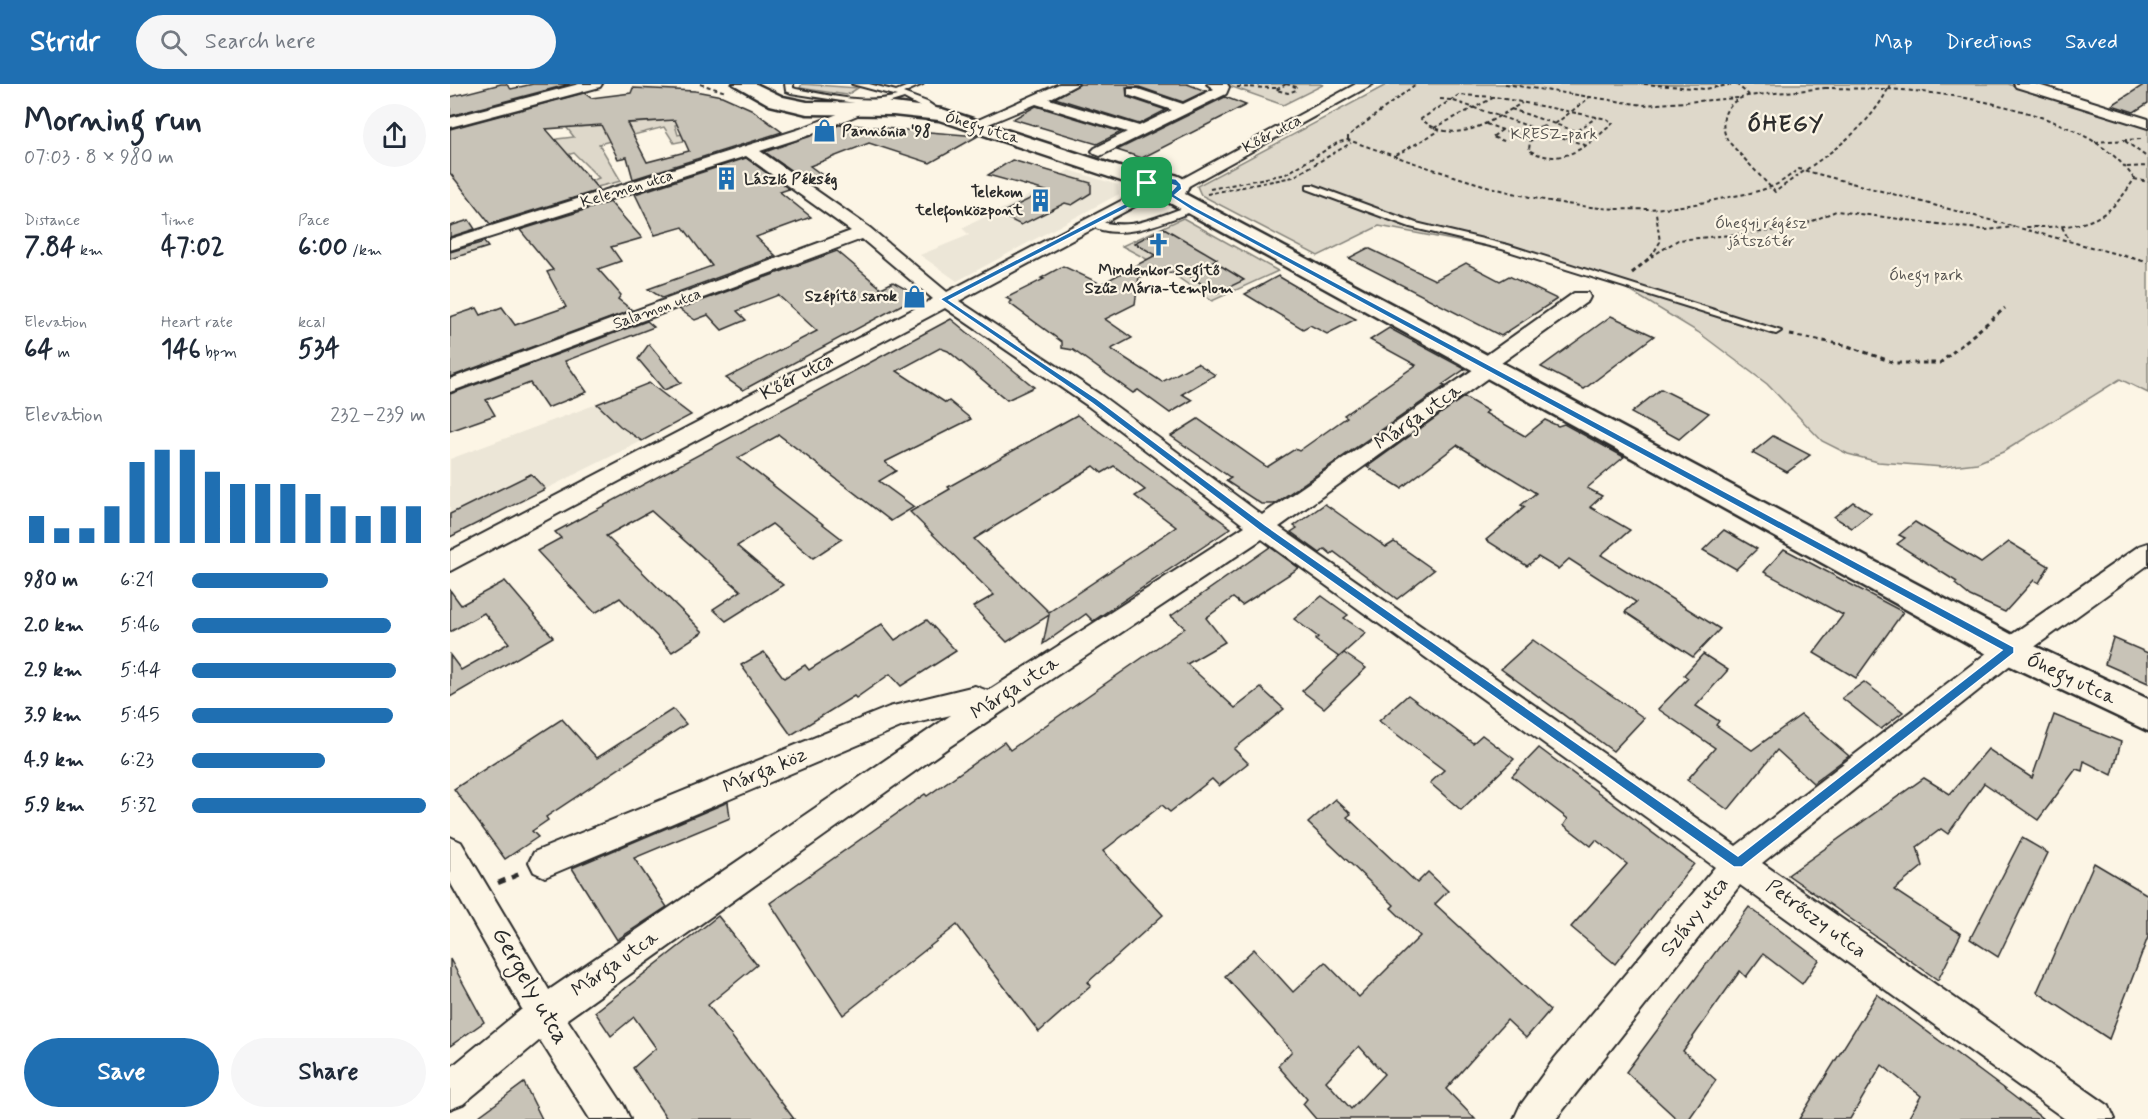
<!DOCTYPE html>
<html lang="en">
<head>
<meta charset="utf-8">
<style>
	body { margin:0; font-family:Mynerve,sans-serif; background:#f6f6f7; color:#1f2937; height:100vh; display:flex; flex-direction:column; font-size:22px; white-space:nowrap }
	* { box-sizing:border-box; margin:0 }
	p { font-size:20px; color:#747a83 }
	.icon { flex:none; width:33px; height:33px; fill:none; stroke:currentColor; stroke-width:2; stroke-linecap:round; stroke-linejoin:round }
	.map { position:relative; flex:1; overflow:hidden }
	.sheet { display:flex; flex-direction:column; background:#fff; width:450px }
	.sheet>* { flex:none }
	.pin { position:absolute; display:grid; place-items:center; width:51px; height:51px; color:#fff; margin:-26px; border-radius:12px; box-shadow:0 3px 9px #0006 }
	.round { display:grid; place-items:center; flex:none; width:63px; height:63px; border-radius:32px; background:#f6f6f7 }
	.headline { display:flex; align-items:center; justify-content:space-between; height:102px; padding:0 24px }
	h1 { font-size:33px; font-weight:800; line-height:45px }
	.stats { display:grid; grid-template-columns:repeat(3,1fr); gap:9px; height:102px; padding:6px 24px }
	.stats div { display:grid; align-content:center }
	.stats b { font-size:26px; font-weight:800 }
	.stats small { font-size:16px; font-weight:400 }
	.stats p { font-size:16px }
	.chart { height:168px; padding:12px 24px }
	.chart p { display:flex; justify-content:space-between }
	.chart svg { width:100%; height:108px; margin-top:6px; stroke:#1f6fb2; stroke-width:6 }
	.cta { display:flex; gap:12px; margin-top:auto; padding:12px 24px }
	.cta a { flex:1; height:69px; border-radius:36px; background:#1f6fb2; color:#fff; font-size:24px; font-weight:800; line-height:69px; text-align:center }
	.cta a+a { background:#f6f6f7; color:#1f2937 }
	ul { padding:0 24px; list-style:none; font-size:20px }
	li { display:grid; grid-template-columns:96px 72px 1fr; align-items:center; height:45px }
	li i { height:15px; border-radius:8px; background:#1f6fb2 }
	header { display:flex; align-items:center; gap:36px; box-sizing:border-box; height:84px; padding:0 30px; background:#1f6fb2; color:#fff }
	header strong { font-size:28px }
	nav { display:flex; gap:33px; margin-inline-start:auto; font-size:21px }
	.search { width:420px; height:54px; background:#f6f6f7; display:flex; align-items:center; gap:15px; box-sizing:border-box; padding:0 21px; border-radius:33px; color:#747a83; font-size:22px }
	main { display:flex; flex:1; min-height:0 }
	.map>svg:first-child { display:block }
	.built { fill:#ece6d7 }
	.green { fill:#ded8ca; stroke:#84827a; stroke-width:1.5 }
	.building { fill:#c8c3b7; stroke:#2b2b2b; stroke-width:1.5; fill-rule:evenodd }
	.lines { fill:none; stroke-linecap:round; stroke-linejoin:round }
	.service-casing { stroke:#2b2b2b; stroke-width:4 }
	.minor-casing { stroke:#2b2b2b; stroke-width:4 }
	.tertiary-casing { stroke:#2b2b2b; stroke-width:5 }
	.path-far2 { stroke:#2b2b2b; stroke-width:2; stroke-dasharray:4 3; stroke-linecap:butt }
	.path-far1 { stroke:#2b2b2b; stroke-width:3; stroke-dasharray:4.5 4; stroke-linecap:butt }
	.path { stroke:#2b2b2b; stroke-width:4.5; stroke-dasharray:8 6; stroke-linecap:butt }
	.service { fill:#fcf5e5; fill-rule:evenodd }
	.minor { fill:#fcf5e5; fill-rule:evenodd }
	.tertiary { fill:#fcf5e5; fill-rule:evenodd }
	.route { fill:#1f6fb2; stroke:#fff; stroke-width:1.5; fill-rule:evenodd }
	.labels { text-anchor:middle; dominant-baseline:central; stroke-width:4.5; stroke-linejoin:round; paint-order:stroke }
	.far-street-label { font-size:16px; fill:#2b2b2b; stroke:#fcf5e5 }
	.far-poi-label { font-size:16px; font-weight:bold; fill:#2b2b2b; stroke:#fcf5e5; text-anchor:start }
	.far-park-label { font-size:16px; fill:#585653; stroke:#fcf5e5 }
	.street-label { font-size:20px; fill:#2b2b2b; stroke:#fcf5e5 }
	.far-district-label { font-size:22px; font-weight:bold; letter-spacing:1.5px; fill:#2b2b2b; stroke:#fcf5e5 }
	.near-street-label { font-size:24px; fill:#2b2b2b; stroke:#fcf5e5 }
</style>
</head>
<body>
<header>
<strong>Stridr</strong>
<div class="search"><svg class="icon" aria-label="search" viewBox="0 0 24 24"><circle cx="10" cy="10" r="6"/><path d="M15 15l6 6"/></svg>Search here</div>
<nav><a>Map</a><a>Directions</a><a>Saved</a></nav>
</header>
<main>
<section class="sheet">
<div class="headline"><div><h1>Morning run</h1><p>07:03 · 8 × 980 m</p></div><a class="round"><svg class="icon" aria-label="share" viewBox="0 0 24 24"><path d="M12 15V3M7 8l5-5 5 5M5 13v7h14v-7"/></svg></a></div>
<div class="stats">
<div><p>Distance</p><b>7.84<small> km</small></b></div>
<div><p>Time</p><b>47:02</b></div>
<div><p>Pace</p><b>6:00<small> /km</small></b></div>
</div>
<div class="stats">
<div><p>Elevation</p><b>64<small> m</small></b></div>
<div><p>Heart rate</p><b>146<small> bpm</small></b></div>
<div><p>kcal</p><b>534</b></div>
</div>
<div class="chart"><p><span>Elevation</span>232–239 m</p>
<svg viewBox="0 0 160 44" preserveAspectRatio="none"><path d="M5 44V33M15 44V38M25 44V38M35 44V29M45 44V11M55 44V6M65 44V6M75 44V15M85 44V20M95 44V20M105 44V20M115 44V24M125 44V29M135 44V33M145 44V29M155 44V29"/></svg>
</div>
<ul>
<li><b>980 m</b>6:21<i style="width:58%"></i></li>
<li><b>2.0 km</b>5:46<i style="width:85%"></i></li>
<li><b>2.9 km</b>5:44<i style="width:87%"></i></li>
<li><b>3.9 km</b>5:45<i style="width:86%"></i></li>
<li><b>4.9 km</b>6:23<i style="width:57%"></i></li>
<li><b>5.9 km</b>5:32<i style="width:100%"></i></li>
</ul>
<div class="cta"><a>Save</a><a>Share</a></div>
</section>
<div class="map">
<svg width="1698" height="1035" viewBox="0 0 1698 1035">
	<rect width="100%" height="100%" fill="#fcf5e5"/>
	<filter id="ink" filterUnits="userSpaceOnUse"><feTurbulence type="fractalNoise" baseFrequency=".0167" numOctaves="2"/><feDisplacementMap in="SourceGraphic" scale="12" xChannelSelector="R" yChannelSelector="G"/><feConvolveMatrix kernelMatrix="1 2 1 2 8 2 1 2 1" color-interpolation-filters="sRGB"/></filter>
	<g filter="url(#ink)">
		<g class="built">
			<polygon points="619,86 668,101 669,110 507,197 470,171 519,151 512,144 571,116"/>
			<polygon points="147,320 170,342 192,357 0,453 0,375"/>
		</g>
		<g class="green">
			<polygon points="352,0 408,4 397,11 350,4"/>
			<polygon points="774,0 870,0 873,1 833,21"/>
			<polygon points="938,0 1558,0 1698,44 1698,309 1670,295 1553,368 1527,379 1493,383 1428,378 1398,370 1372,357 1317,300 1248,248 1172,202 1060,167 929,142 868,172 751,111 747,102"/>
			<polygon points="217,28 275,30 225,41 228,51 249,47 248,54 224,59 214,43 149,60 171,97 131,107 129,102 149,94 124,69 98,76 107,55 124,53 106,30 136,33 130,43 211,37"/>
			<polygon points="733,134 828,187 762,217 717,186 672,162"/>
		</g>
		<g class="building">
			<polygon points="51,0 56,0 61,5 83,0 120,0 0,32 0,13"/>
			<polygon points="630,0 737,0 756,7 733,18 689,3 676,3 677,13 716,26 689,40 605,14"/>
			<polygon points="1695,0 1698,0 1698,19 1684,28 1662,21"/>
			<path d="M183,4L245,7L272,12L301,25L332,48L183,95L177,73L168,75L151,41L96,45L149,106L40,140L0,89V45L134,9L141,14L181,9ZM225,36L239,67L197,78L177,39Z"/>
			<polygon points="775,13 796,21 692,74 667,66"/>
			<polygon points="586,22 671,48 647,60 563,35"/>
			<polygon points="392,40 455,46 528,52 480,79 419,59 360,82 375,93 359,99 315,68"/>
			<polygon points="296,74 339,105 330,108 361,133 306,153 326,172 212,214 198,205 262,182 233,143 205,151 185,110"/>
			<polygon points="562,76 641,99 641,109 622,121 615,119 571,141 549,130 596,107 538,91"/>
			<polygon points="160,118 192,154 161,163 171,177 148,185 171,211 168,215 182,226 0,293 0,233 27,224 31,231 52,223 65,241 116,223 97,188 103,186 70,146"/>
			<polygon points="19,136 25,145 0,153 0,142"/>
			<polygon points="714,144 767,175 763,177 794,196 767,209 731,187 689,193 685,220 655,235 682,254 661,265 712,298 747,279 765,291 732,310 742,316 720,329 688,306 683,309 623,266 612,264 612,258 559,219 562,217 556,214 594,195 591,194 613,182 651,200 706,171 684,159"/>
			<polygon points="34,158 38,163 0,175 0,168"/>
			<polygon points="918,164 985,196 1016,179 1050,197 1059,192 1107,215 1051,252 899,174"/>
			<polygon points="387,167 431,204 443,198 468,212 293,306 276,294 367,247 328,211 287,227 296,236 272,246 258,231 245,236 229,225"/>
			<polygon points="828,192 869,216 906,235 877,250 860,241 853,245 795,210"/>
			<polygon points="1161,232 1204,252 1134,305 1091,283"/>
			<polygon points="501,235 584,303 557,316 498,267 490,264 447,287 496,319 499,317 521,335 435,378 446,387 429,397 464,423 441,437 329,351 288,374 392,455 363,474 322,440 287,462 333,501 276,537 263,525 291,507 201,427 156,452 253,548 222,568 170,514 145,529 87,467 111,454 105,448"/>
			<polygon points="197,237 204,243 115,277 137,308 97,324 80,299 36,316 45,331 0,347 0,310"/>
			<polygon points="939,244 1015,285 992,301 995,302 824,420 811,420 776,397 781,394 721,352 748,335 817,383 845,365 849,367 897,333 894,331 966,281 920,256"/>
			<polygon points="199,260 231,299 214,306 188,275"/>
			<polygon points="199,299 241,331 192,357 170,342 147,320"/>
			<polygon points="1211,305 1259,329 1229,355 1181,329"/>
			<polygon points="1014,313 1038,327 1035,329 1075,352 1095,336 1108,342 1114,340 1174,373 1137,404 1152,412 1140,423 1180,446 1151,471 1270,545 1243,573 1175,528 1186,518 1119,475 1108,485 1088,473 1077,482 1036,456 1075,423 1071,421 1086,409 1007,361 951,404 917,383"/>
			<path d="M627,331L781,444L643,537L636,530L593,560L599,531L557,558L523,523L544,511L460,428L500,405L498,403ZM644,382L652,389L664,382L695,406L685,412L726,443L599,528L524,455Z"/>
			<polygon points="1323,352 1360,371 1337,388 1302,369"/>
			<polygon points="81,390 95,405 0,453 0,430"/>
			<polygon points="1403,418 1421,429 1402,444 1384,433"/>
			<polygon points="875,420 936,463 944,458 984,486 947,515 884,468 881,470 875,465 870,469 841,448 847,444 844,442"/>
			<polygon points="1465,438 1531,479 1559,458 1599,482 1589,499 1584,496 1555,528 1520,512 1505,500 1507,498 1447,460 1455,454 1449,451"/>
			<polygon points="1274,446 1307,465 1286,485 1253,466"/>
			<polygon points="820,463 849,484 792,521 783,514 756,534 775,558 737,580 785,624 811,604 834,625 784,665 798,679 769,702 762,695 720,728 712,721 653,767 713,831 638,898 641,902 589,948 507,841 393,931 320,819 475,710 477,712 554,658 560,666 735,544 721,532"/>
			<polygon points="1334,465 1453,528 1406,594 1364,569 1393,531 1314,488"/>
			<polygon points="55,497 103,553 0,613 0,571 11,586 59,559 34,529 0,548 0,506 11,521"/>
			<polygon points="872,512 898,531 894,534 916,549 889,573 865,556 868,553 844,535"/>
			<polygon points="477,536 506,567 451,602 440,590 406,614 404,612 341,651 291,581 314,568 334,594 355,581 359,586 432,540 445,556"/>
			<polygon points="1663,554 1698,569 1698,599 1655,580"/>
			<polygon points="1083,556 1194,634 1163,667 1051,585"/>
			<polygon points="894,569 916,584 874,624 852,607"/>
			<polygon points="1253,570 1278,586 1246,622 1269,637 1266,641 1302,666 1351,631 1399,672 1363,699 1327,666 1278,726 1237,696 1265,664 1208,625 1238,594 1234,591"/>
			<polygon points="1414,598 1453,628 1431,645 1392,614"/>
			<polygon points="958,611 1023,659 1032,651 1064,675 1011,726 980,699 994,686 929,637"/>
			<polygon points="223,625 236,640 96,733 98,736 82,747 88,753 55,775 4,705 112,635 147,674"/>
			<polygon points="1604,631 1671,658 1662,691 1634,677 1632,687 1626,685 1588,736 1534,699 1498,750 1491,745 1467,763 1473,782 1444,806 1511,850 1488,896 1338,791 1474,694 1500,710 1538,665 1582,694"/>
			<polygon points="1089,664 1244,780 1165,880 1121,843 1177,780 1146,756 1141,762 1114,741 1118,735 1062,692"/>
			<path d="M885,715L901,730L897,733L967,799L978,788L998,807L985,820L1100,926L1076,954L1057,936L996,1005L1025,1035H866L853,1020L857,1015L828,982L842,967L775,892L804,865L843,908L875,878L909,913L970,852L941,824L944,821L858,739ZM909,962L934,990L901,1025L876,997Z"/>
			<polygon points="278,718 280,734 184,774 217,823 167,856 122,784"/>
			<polygon points="1572,754 1598,769 1548,873 1520,855"/>
			<polygon points="1644,779 1698,811 1698,853 1659,955 1587,908"/>
			<polygon points="1299,823 1369,876 1352,900 1313,870 1296,893 1290,887 1233,967 1266,996 1239,1035 1227,1035 1176,988"/>
			<polygon points="268,832 307,881 258,921 344,1035 217,1035 183,984 206,964 184,933 161,952 145,928"/>
			<polygon points="0,875 34,938 0,962"/>
			<polygon points="1427,910 1562,1011 1593,1035 1458,1035 1471,1012 1432,981 1400,1035 1349,1035"/>
			<polygon points="74,999 92,1035 25,1035"/>
		</g>
		<g class="lines">
			<defs>
				<g id="service">
					<path d="M335,0H343V4L346,5C379,11 413,21 447,12L402,0H419L446,7L463,0H473L453,9L477,18L496,31L489,33L454,14L438,19L411,20L341,9L336,7Z"/>
					<polygon points="857,101 863,101 966,139 1058,161 1331,247 1326,250 1322,249 1052,165 960,143 857,105"/>
					<path d="M743,121L747,124L746,126C715,137 668,161 637,139L641,136C686,148 702,133 743,121Z"/>
				</g>
				<g id="minor">
					<polygon points="129,0 152,0 150,3 0,43 0,34"/>
					<polygon points="609,0 628,0 599,15 689,42 722,26 678,11 678,5 688,5 733,20 764,5 757,0 777,0 779,3 776,10 650,72 645,70 642,67 645,64 677,48 586,20 529,44 519,44 517,41"/>
					<polygon points="906,0 923,0 735,104 729,106 721,101"/>
					<polygon points="1564,0 1585,0 1698,35 1698,44 1566,3"/>
					<polygon points="405,23 412,27 410,30 360,51 310,67 420,144 497,208 690,107 702,107 704,110 702,113 509,217 652,312 812,431 1027,283 1028,277 1124,209 1138,209 1140,213 1138,217 1047,282 1049,284 1046,288 829,443 1286,762 1551,558 1689,462 1698,459 1698,481 1569,574 1312,779 1659,1022 1665,1035 1615,1035 1290,801 1106,1035 1064,1035 1070,1022 1105,974 1265,783 812,455 499,663 117,935 174,1022 180,1035 140,1035 90,956 13,1020 0,1025 0,984 72,925 0,798 0,753 11,758 99,906 501,631 453,642 95,793 84,788 79,778 84,768 439,623 525,602 538,607 795,442 638,322 495,224 0,487 0,467 483,215 412,155 0,308 0,295 401,147 296,72 0,166 0,155 350,45"/>
				</g>
				<path id="tertiary" d="M283,0H306L333,13L357,18L443,19L492,25L697,92C712,89 730,87 739,101L735,110L1572,556L1698,615V647L1548,576L718,118C705,121 691,118 682,107L683,101L489,36L443,31L357,30L320,21ZM713,102L718,103L711,107L703,104Z"/>
			</defs>
			<use href="#service" class="service-casing"/>
			<use href="#minor" class="minor-casing"/>
			<use href="#tertiary" class="tertiary-casing"/>
			<g class="path-far2">
				<polyline points="250,0 276,8"/>
				<polygon points="836,0 846,3 846,6 838,9 826,6"/>
				<polyline points="1055,0 1193,21 1289,14"/>
				<polyline points="1194,0 1255,5 1285,0"/>
				<polyline points="1286,0 1299,11"/>
				<polyline points="787,3 826,4"/>
				<path d="M1375,4L1438,5C1414,52 1366,77 1325,108L1278,57C1268,38 1274,18 1297,12Z"/>
				<path d="M1438,5C1509,9 1643,30 1684,95C1655,144 1627,143 1575,143"/>
				<polyline points="1438,5 1440,0"/>
				<path d="M1044,13L1009,11L971,35C1006,64 1040,37 1072,19"/>
				<polyline points="990,15 1001,16 1084,44"/>
				<polyline points="1061,25 1146,54"/>
				<polyline points="1036,40 1082,56"/>
				<polyline points="1105,40 1139,14"/>
				<polygon points="1093,42 1106,49 1096,53 1083,49 1084,44"/>
				<path d="M984,44L1045,13L1157,35L1163,39C1139,61 1112,85 1079,66L1080,57L1088,52"/>
				<polyline points="1052,46 1042,53 1057,58"/>
				<polyline points="1105,51 1135,61"/>
				<polyline points="1116,54 1147,33"/>
				<polyline points="898,56 898,52 966,0"/>
				<polyline points="1675,57 1698,74"/>
				<polyline points="1645,58 1692,55"/>
				<polyline points="946,71 989,47"/>
				<polyline points="1677,83 1698,82"/>
				<polyline points="1684,95 1698,98"/>
				<path d="M760,105L836,90L889,58L898,56C1019,97 1135,146 1265,116C1282,112 1301,110 1318,104C1329,101 1340,91 1349,85L1678,173"/>
				<polyline points="757,110 843,93 901,59"/>
				<polyline points="1612,143 1619,156"/>
				<polyline points="1207,169 1228,156 1321,147 1360,138 1386,127 1536,146 1564,143"/>
				<polyline points="1201,173 1210,158 1206,129"/>
			</g>
			<g class="path-far1">
				<polyline points="1673,171 1698,178"/>
				<polyline points="1182,189 1203,171"/>
				<polyline points="1340,251 1395,261 1445,279 1490,279 1555,224"/>
			</g>
			<polyline class="path" points="48,799 72,789"/>
			<use href="#service" class="service"/>
			<use href="#minor" class="minor"/>
			<use href="#tertiary" class="tertiary"/>
		</g>
	</g>
	<path class="route" d="M711,93L726,95L731,100L732,105L725,111L745,123L1564,563V569L1292,783H1284L809,446L642,319L490,215L680,117L693,110L689,103L695,97ZM711,97L726,102L718,111L741,126L1552,566L1288,772L815,441L647,315L499,216L685,120L698,112L695,103Z"/>
	<defs>
		<symbol id="shop-bare" viewBox="-9 -9 18 18"><path d="M-5-2.5h2.3a2.7 3.5 0 0 1 5.4 0H5L5.5 6h-11ZM-1.5-2.5h3a1.5 2.3 0 0 0-3 0Z" fill="#1f6fb2" stroke="#fcf5e5" stroke-width="2.5" paint-order="stroke"/></symbol>
		<symbol id="building-bare" viewBox="-9 -9 18 18"><path d="M-4-6H4V6H1V3H-1V6H-4ZM-2.5-4.3h1.7v1.8h-1.7ZM.8-4.3h1.7v1.8H.8ZM-2.5-1h1.7V.8h-1.7ZM.8-1h1.7V.8H.8Z" fill="#1f6fb2" stroke="#fcf5e5" stroke-width="2.5" paint-order="stroke"/></symbol>
		<symbol id="church-bare" viewBox="-9 -9 18 18"><path d="M-1.2-6h2.4v3.5h3.3v2.4h-3.3V6h-2.4V-.1h-3.3v-2.4h3.3Z" fill="#1f6fb2" stroke="#fcf5e5" stroke-width="2.5" paint-order="stroke"/></symbol>
	</defs>
	<g fill-rule="evenodd">
		<use href="#shop-bare" x="358" y="30" width="33" height="33"/>
		<use href="#building-bare" x="260" y="78" width="33" height="33"/>
		<use href="#building-bare" x="574" y="100" width="33" height="33"/>
		<use href="#church-bare" x="692" y="144" width="33" height="33"/>
		<use href="#shop-bare" x="448" y="196" width="33" height="33"/>
	</g>
	<g class="labels">
		<g class="far-street-label">
			<text transform="translate(532 44) rotate(17)">Óhegy utca</text>
			<text transform="translate(822 50) rotate(-28)">Kőér utca</text>
			<text transform="translate(177 105) rotate(-17)">Kelemen utca</text>
			<text transform="translate(207 225) rotate(-20)">Salamon utca</text>
		</g>
		<g class="far-poi-label">
			<text x="392" y="47">Pannónia '98</text>
			<text x="294" y="95">László Pékség</text>
			<text x="573" y="108" text-anchor="end">Telekom<tspan x="573" dy="18">telefonközpont</tspan></text>
			<text x="709" y="186" text-anchor="middle">Mindenkor Segítő<tspan x="709" dy="18">Szűz Mária-templom</tspan></text>
			<text x="447" y="212" text-anchor="end">Szépítő sarok</text>
		</g>
		<g class="far-park-label">
			<text x="1104" y="50">KRESZ-park</text>
			<text x="1311" y="139">Óhegyi régész<tspan x="1311" dy="18">játszótér</tspan></text>
			<text x="1476" y="191">Óhegy park</text>
		</g>
		<g class="street-label">
			<text transform="translate(347 293) rotate(-28)">Kőér utca</text>
			<text transform="translate(968 333) rotate(-35)">Márga utca</text>
			<text transform="translate(1621 595) rotate(25)">Óhegy utca</text>
			<text transform="translate(565 604) rotate(-33)">Márga utca</text>
			<text transform="translate(315 687) rotate(-23)">Márga köz</text>
			<text transform="translate(1245 833) rotate(-51)">Szlávy utca</text>
			<text transform="translate(1366 835) rotate(36)">Petrőczy utca</text>
			<text transform="translate(165 880) rotate(-35)">Márga utca</text>
		</g>
		<g class="far-district-label">
			<text x="1336" y="41">ÓHEGY</text>
		</g>
		<g class="near-street-label">
			<text transform="translate(80 902) rotate(60)">Gergely utca</text>
		</g>
	</g>
</svg>
<div class="pin" style="left:697px;top:99px;background:#1e9e55"><svg class="icon" aria-label="arrive" viewBox="0 0 24 24"><path d="M6 21V4h12l-3 4 3 4H6"/></svg></div>
</div>
</main>
</body>
</html>
